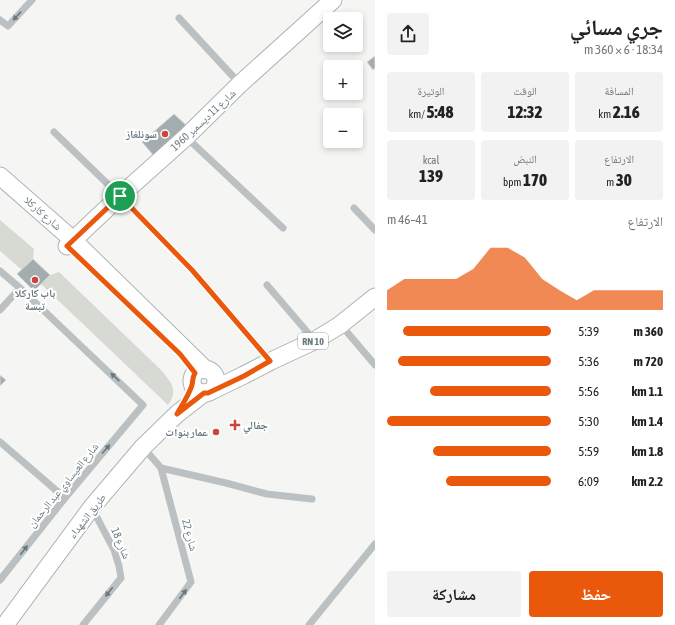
<!DOCTYPE html>
<html lang="ar">
<head>
<meta charset="utf-8">
<style>
	body { margin:0; font-family:"Asap Condensed","Noto Naskh Arabic",sans-serif; background:#f2f2f2; color:#222; direction:rtl; height:100vh; display:flex; flex-direction:column; font-size:15px; white-space:nowrap }
	* { box-sizing:border-box; margin:0 }
	p { font-size:13px; color:#767676 }
	.icon { flex:none; width:22px; height:22px; fill:none; stroke:currentColor; stroke-width:2; stroke-linecap:round; stroke-linejoin:round }
	.map { position:relative; flex:1; overflow:hidden; direction:ltr }
	.sheet { display:flex; flex-direction:column; background:#fff; width:300px }
	.sheet>* { flex:none }
	.tools { position:absolute; left:323px; top:12px; display:grid; gap:8px }
	.tools a { display:grid; place-items:center; width:40px; height:40px; border-radius:4px; background:#fff; box-shadow:0 2px 6px #0003; font-size:20px }
	.pin { position:absolute; display:grid; place-items:center; width:34px; height:34px; color:#fff; margin:-17px; border:2px solid #fff; border-radius:50%; box-shadow:0 1px 4px #0007 }
	.round { display:grid; place-items:center; flex:none; width:42px; height:42px; border-radius:4px; background:#f2f2f2 }
	.summary { display:flex; align-items:center; justify-content:space-between; height:68px; padding:0 12px }
	h1 { font-size:22px; font-weight:800; line-height:30px }
	.stats { display:grid; grid-template-columns:repeat(3,1fr); gap:6px; height:68px; padding:4px 12px }
	.stats div { display:grid; align-content:center; border-radius:4px; background:#f2f2f2; text-align:center }
	.stats b { font-size:17px; font-weight:800 }
	.stats small { font-size:11px; font-weight:400 }
	.stats p { font-size:11px }
	.chart { height:112px; padding:8px 12px }
	.chart p { display:flex; justify-content:space-between }
	.chart svg { width:100%; height:72px; margin-top:4px; fill:#ea580c; opacity:.7 }
	.cta { display:flex; gap:8px; margin-top:auto; padding:8px 12px }
	.cta a { flex:1; height:46px; border-radius:4px; background:#ea580c; color:#fff; font-size:16px; font-weight:800; line-height:46px; text-align:center }
	.cta a+a { background:#f2f2f2; color:#222 }
	ul { padding:0 12px; list-style:none; font-size:13px }
	li { display:grid; grid-template-columns:64px 48px 1fr; align-items:center; height:30px }
	li i { height:10px; border-radius:5px; background:#ea580c }
	main { display:flex; flex:1; min-height:0 }
	.map>svg:first-child { display:block }
	.green { fill:#d6dad2 }
	.building { fill:#a3acaf; stroke:#d7d7d5 }
	.lines { fill:none; stroke-linecap:round; stroke-linejoin:round }
	.major-casing { stroke:#afb4b6; stroke-width:19 }
	.minor { stroke:#bbc0c2; stroke-width:7 }
	.major { stroke:#fff; stroke-width:17 }
	.oneway { fill:#687980 }
	.route-casing { stroke:#fff; stroke-width:8 }
	.route { stroke:#ea580c; stroke-width:5 }
	.poi-dot { fill:#ce433a; stroke:#fff; stroke-width:1.5 }
	.labels { text-anchor:middle; dominant-baseline:central; stroke-width:4; stroke-linejoin:round; paint-order:stroke }
	.shield { fill:#fff; stroke:#95a1a6; stroke-width:1 }
	.shield-label { font-size:10px; font-weight:bold; fill:#687980 }
	.street-label { font-size:11px; fill:#687980; stroke:#fff }
	.poi-label { font-size:11px; font-weight:bold; fill:#687980; stroke:#fff; text-anchor:end }
</style>
</head>
<body>
<main>
<section class="sheet">
<div class="summary"><div><h1>جري مسائي</h1><p>18:34 · 6 × 360 m</p></div><a class="round"><svg class="icon" aria-label="share" viewBox="0 0 24 24"><path d="M12 15V3M7 8l5-5 5 5M5 13v7h14v-7"/></svg></a></div>
<div class="stats">
<div><p>المسافة</p><b>2.16<small> km</small></b></div>
<div><p>الوقت</p><b>12:32</b></div>
<div><p>الوتيرة</p><b>5:48<small> /km</small></b></div>
</div>
<div class="stats">
<div><p>الارتفاع</p><b>30<small> m</small></b></div>
<div><p>النبض</p><b>170<small> bpm</small></b></div>
<div><p>kcal</p><b>139</b></div>
</div>
<div class="chart"><p><span>الارتفاع</span>41–46 m</p>
<svg viewBox="0 0 160 44" preserveAspectRatio="none"><path d="M0 44V32L10 25L20 25L30 25L40 25L50 19L60 6L70 6L80 12L90 25L100 32L110 38L120 32L130 32L140 32L150 32L160 32V44z"/></svg>
</div>
<ul>
<li><b>360 m</b>5:39<i style="width:90%"></i></li>
<li><b>720 m</b>5:36<i style="width:93%"></i></li>
<li><b>1.1 km</b>5:56<i style="width:74%"></i></li>
<li><b>1.4 km</b>5:30<i style="width:100%"></i></li>
<li><b>1.8 km</b>5:59<i style="width:72%"></i></li>
<li><b>2.2 km</b>6:09<i style="width:64%"></i></li>
</ul>
<div class="cta"><a>حفظ</a><a>مشاركة</a></div>
</section>
<div class="map">
<svg width="375" height="625" viewBox="0 0 375 625">
	<rect width="100%" height="100%" fill="#f5f5f3"/>
	<g class="green">
		<polygon points="0,220 34,249 33,259 22,270 0,251"/>
		<path d="M59,272L161,370C171,382 179,390 168,405L41,284L50,275Z"/>
	</g>
	<g class="building">
		<polygon points="375,56 375,68 373,70 367,62"/>
		<polygon points="174,114 187,126 154,156 142,142"/>
		<polygon points="33,259 50,275 34,291 17,274"/>
		<polygon points="0,375 6,380 0,386"/>
	</g>
	<g class="lines">
		<defs>
			<g id="major">
				<polyline points="0,176 73,240 206,370"/>
				<polyline points="67,246 120,196 186,137 240,84 333,0"/>
				<circle cx="204" cy="381" r="12"/>
				<polyline points="211,391 244,375 271,361 314,341 340,325 375,297"/>
				<polyline points="5,625 92,507 143,447 177,414 204,393"/>
			</g>
		</defs>
		<use href="#major" class="major-casing"/>
		<g class="minor">
			<polyline points="179,18 240,84"/>
			<polyline points="0,20 8,26 32,0"/>
			<polyline points="54,132 120,196 192,270 270,361"/>
			<polyline points="186,137 283,228"/>
			<polyline points="354,208 375,230"/>
			<polyline points="0,271 20,288 143,405 65,498 0,580"/>
			<polyline points="267,285 314,340"/>
			<polyline points="0,310 20,288"/>
			<polyline points="341,325 375,365"/>
			<polyline points="0,442 65,498"/>
			<polyline points="143,447 161,468 191,582 159,625"/>
			<polyline points="161,468 226,483 267,494 312,499"/>
			<polyline points="83,625 121,578 119,566 114,550 92,508"/>
			<polyline points="309,625 375,544"/>
		</g>
		<use href="#major" class="major"/>
	</g>
	<defs><path id="oneway-solid" d="M-6-.8H1V-3.2L6.5 0L1 3.2V.8H-6Z"/></defs>
	<g class="oneway">
		<use href="#oneway-solid" transform="translate(17 16) rotate(133)"/>
		<use href="#oneway-solid" transform="translate(115 377) rotate(-137)"/>
		<use href="#oneway-solid" transform="translate(106 449) rotate(-50)"/>
		<use href="#oneway-solid" transform="translate(24 550) rotate(-52)"/>
		<use href="#oneway-solid" transform="translate(109 592) rotate(128)"/>
		<use href="#oneway-solid" transform="translate(183 594) rotate(-53)"/>
	</g>
	<g class="lines">
		<defs>
			<path id="route" d="M120,196L192,270L270,361L244,376L208,393H204L177,414C182,405 189,395 192,385C193,381 192,378 195,373L180,354L67,246Z"/>
		</defs>
		<use href="#route" class="route-casing"/>
		<use href="#route" class="route"/>
	</g>
	<g class="poi-dot">
		<circle cx="165" cy="134" r="4"/>
		<circle cx="35" cy="280" r="4"/>
		<path d="M233 419h4v4h4v4h-4v4h-4v-4h-4v-4h4z"/>
		<circle cx="216" cy="432" r="4"/>
	</g>
	<g class="labels">
		<rect class="shield" x="298" y="333" width="30" height="16" rx="3"/>
		<g class="shield-label">
			<text x="313" y="341">RN 10</text>
		</g>
		<g class="street-label">
			<text transform="translate(203 120) rotate(-43)">شارع 11 ديسمبر 1960</text>
			<text transform="translate(43 213) rotate(41)">شارع كاركلا</text>
			<text transform="translate(63 485) rotate(-51)">شارع العيساوي عبد الرحمان</text>
			<text transform="translate(87 516) rotate(-52)">طريق الشهداء</text>
			<text transform="translate(190 535) rotate(75)">شارع 22</text>
			<text transform="translate(121 543) rotate(67)">شارع 18</text>
		</g>
		<g class="poi-label">
			<text x="157" y="134">سونلغاز</text>
			<text x="35" y="293" text-anchor="middle">باب كاركلا<tspan x="35" dy="13">تبسة</tspan></text>
			<text x="243" y="425" text-anchor="start">جفالي</text>
			<text x="208" y="432">عمار بنوات</text>
		</g>
	</g>
</svg>
<div class="tools">
<a><svg class="icon" aria-label="layers" viewBox="0 0 24 24"><path d="M12 4l9 5-9 5-9-5zM3 14l9 5 9-5"/></svg></a>
<a>+</a>
<a>−</a>
</div>
<div class="pin" style="left:120px;top:196px;background:#1e9e55"><svg class="icon" aria-label="arrive" viewBox="0 0 24 24"><path d="M6 21V4h12l-3 4 3 4H6"/></svg></div>
</div>
</main>
</body>
</html>
